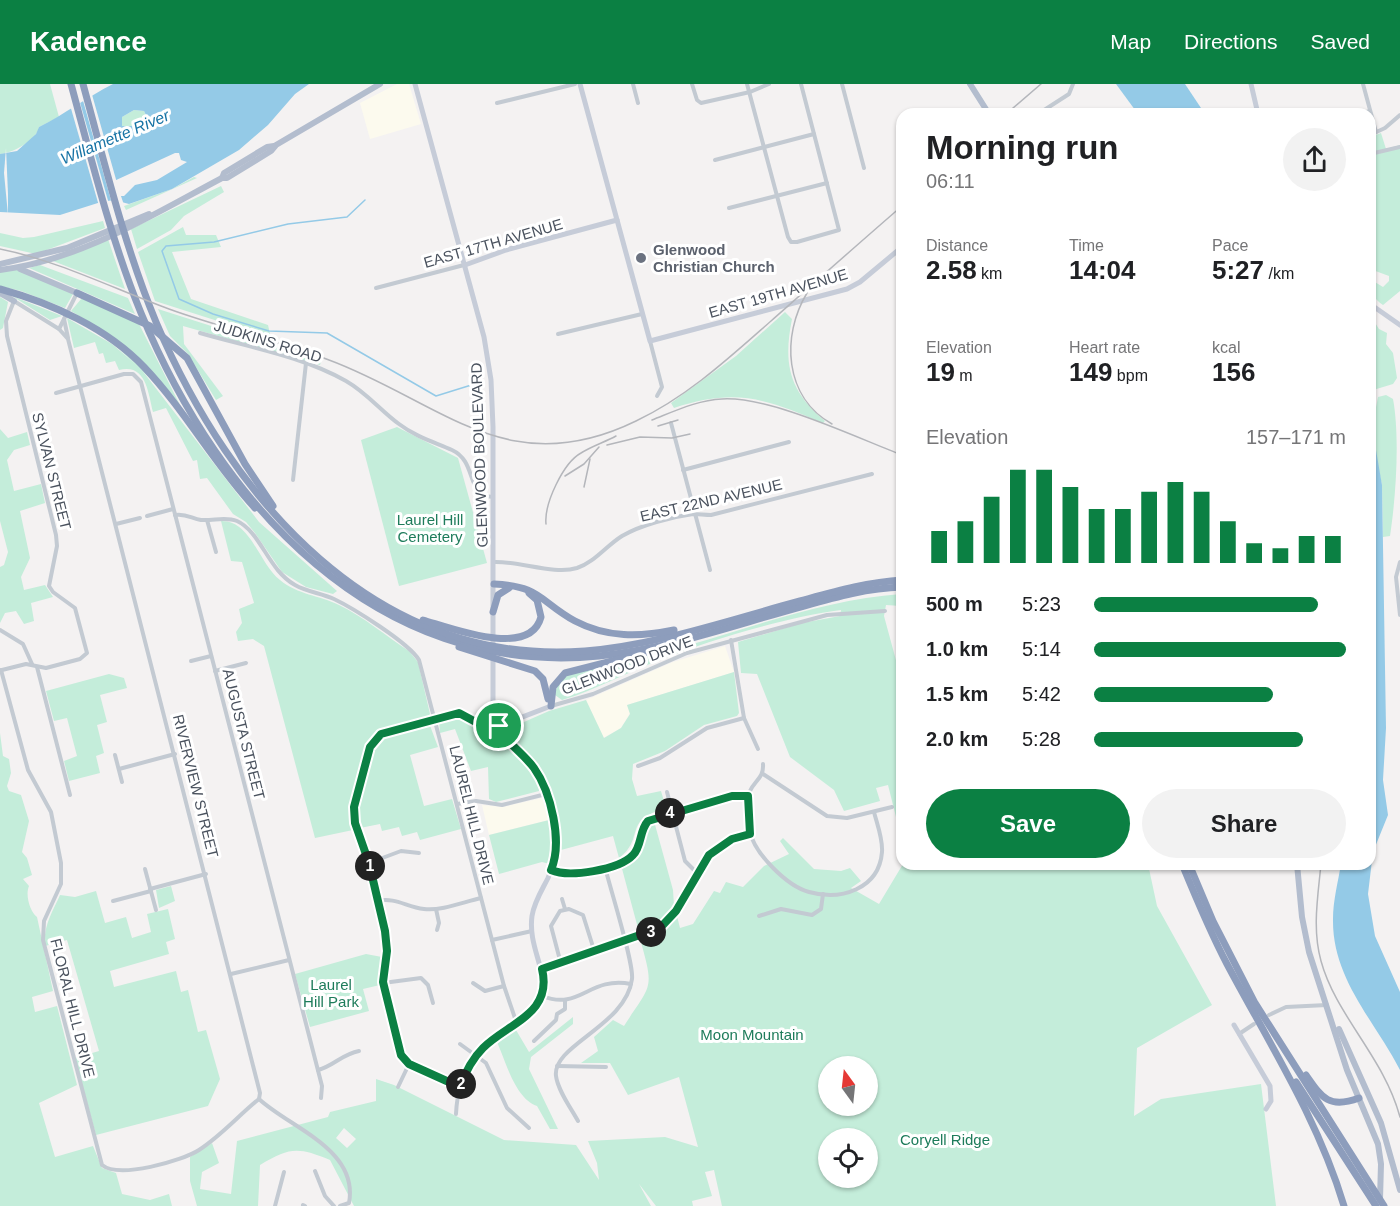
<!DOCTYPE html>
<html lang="en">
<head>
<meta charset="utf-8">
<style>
	body { margin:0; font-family:Helvetica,sans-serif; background:#f2f2f2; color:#202124; height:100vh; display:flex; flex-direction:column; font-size:22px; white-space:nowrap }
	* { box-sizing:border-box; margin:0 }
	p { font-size:20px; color:#757577 }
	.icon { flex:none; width:33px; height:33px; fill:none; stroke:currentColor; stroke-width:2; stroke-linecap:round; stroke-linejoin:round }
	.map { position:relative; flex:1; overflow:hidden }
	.details { position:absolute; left:896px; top:24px; width:480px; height:762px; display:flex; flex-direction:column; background:#fff; border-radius:18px; box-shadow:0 2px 4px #0004 }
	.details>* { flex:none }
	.needle { width:39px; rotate:345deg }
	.tools { position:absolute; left:818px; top:972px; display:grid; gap:12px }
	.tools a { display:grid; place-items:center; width:60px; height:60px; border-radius:50%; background:#fff; box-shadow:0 2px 4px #0004; font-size:30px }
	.pin { position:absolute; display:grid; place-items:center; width:51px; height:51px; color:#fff; margin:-26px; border:3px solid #fff; border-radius:50%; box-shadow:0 2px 6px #0007 }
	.km { position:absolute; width:30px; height:30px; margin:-15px; border-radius:50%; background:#222; color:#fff; font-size:16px; line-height:30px; text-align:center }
	.round { display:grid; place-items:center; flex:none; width:63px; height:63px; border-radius:32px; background:#f2f2f2 }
	.summary { display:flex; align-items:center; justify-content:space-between; height:102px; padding:0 30px }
	h1 { font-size:33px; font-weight:700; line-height:45px }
	.figures { display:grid; grid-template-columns:repeat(3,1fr); gap:9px; height:102px; padding:6px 30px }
	.figures div { display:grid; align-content:center }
	.figures b { font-size:26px; font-weight:700 }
	.figures small { font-size:16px; font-weight:400 }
	.figures p { font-size:16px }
	.chart { height:168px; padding:12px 30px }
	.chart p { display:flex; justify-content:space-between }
	.chart svg { width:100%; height:108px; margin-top:6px; stroke:#0b8043; stroke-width:6 }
	.action { display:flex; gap:12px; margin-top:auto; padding:12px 30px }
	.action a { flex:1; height:69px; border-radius:36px; background:#0b8043; color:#fff; font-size:24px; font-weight:700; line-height:69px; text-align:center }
	.action a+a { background:#f2f2f2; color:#202124 }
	ul { padding:0 30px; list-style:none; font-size:20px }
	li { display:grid; grid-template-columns:96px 72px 1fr; align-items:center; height:45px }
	li i { height:15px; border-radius:8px; background:#0b8043 }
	header { display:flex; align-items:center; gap:36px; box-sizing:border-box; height:84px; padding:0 30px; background:#0b8043; color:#fff }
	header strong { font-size:28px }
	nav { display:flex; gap:33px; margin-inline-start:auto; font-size:21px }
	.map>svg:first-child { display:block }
	.commercial { fill:#fcfaee }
	.green { fill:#c4edda; fill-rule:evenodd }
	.water { fill:#94cae7; fill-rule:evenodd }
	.pier { fill:#f4f2f2 }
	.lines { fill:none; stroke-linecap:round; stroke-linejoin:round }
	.stream { stroke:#94cae7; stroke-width:1.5 }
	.street { stroke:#c3cad2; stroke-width:4 }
	.secondary { stroke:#c6ccd8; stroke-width:5 }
	.primary { stroke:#b3bdce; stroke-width:6 }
	.highway { stroke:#8d9dbc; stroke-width:7 }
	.rail { stroke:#b4b6bb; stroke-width:1.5 }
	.route-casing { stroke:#fff; stroke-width:12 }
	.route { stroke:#0b8043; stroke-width:8 }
	.worship-dot { fill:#6b7280; stroke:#fff; stroke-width:2 }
	.labels { text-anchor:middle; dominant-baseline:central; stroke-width:6; stroke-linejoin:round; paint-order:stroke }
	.street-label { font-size:15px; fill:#4a525e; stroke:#fff }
	.worship-label { font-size:15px; font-weight:bold; fill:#5b616d; stroke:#fff; text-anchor:start }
	.park-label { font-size:15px; fill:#1e7c5b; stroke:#fff }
	.water-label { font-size:16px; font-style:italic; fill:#1673a5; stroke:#fff }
</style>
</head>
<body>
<header>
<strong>Kadence</strong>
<nav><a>Map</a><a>Directions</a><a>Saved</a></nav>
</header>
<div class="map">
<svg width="1400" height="1122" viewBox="0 0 1400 1122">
	<rect width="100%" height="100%" fill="#f4f2f2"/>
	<g class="commercial">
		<polygon points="397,0 409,0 421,40 370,55 360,19"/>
		<polygon points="725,562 734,588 627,621 630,629 621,644 603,654 586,616 673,578"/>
		<polygon points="542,714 549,736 489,751 482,721 503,723"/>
	</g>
	<g class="green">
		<path d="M0,0H50L59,33L39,43C37,56 13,69 0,70Z"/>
		<polygon points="134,26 144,27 147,33 134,42 122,42 122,33"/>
		<path d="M1381,49L1386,65L1400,61V207L1383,221C1373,214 1370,208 1370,195L1383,203L1389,197V192L1370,185V53Z"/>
		<polygon points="194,93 197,94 126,126 124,122 172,105"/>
		<polygon points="221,102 224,108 184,132 171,146 137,165 131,145"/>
		<polygon points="103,137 105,144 36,170 0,162 0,149 23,154 34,153"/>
		<polygon points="183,143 186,151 216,151 221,163 172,168 191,215 268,241 271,254 155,217 138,168"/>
		<polygon points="108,155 125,205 53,177"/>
		<polygon points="40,181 128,214 135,230 29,184"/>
		<polygon points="19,185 73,210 65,224 21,207 0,202 0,188"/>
		<polygon points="12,212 62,232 50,236"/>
		<polygon points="0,213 8,218 3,244 0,246"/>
		<polygon points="82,214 138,238 181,323 91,239 71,227"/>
		<polygon points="158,225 321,277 320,281 183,242 184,260 223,312 216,316 188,270 170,252"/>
		<path d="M785,228L792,235C783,280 789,307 825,337L823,339C765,314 735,304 674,324L671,319L736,272Z"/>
		<polygon points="1370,231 1379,245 1387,249 1386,260 1393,269 1397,294 1393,300 1370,307"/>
		<path d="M67,234L112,260L141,285L259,438L337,507L333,510L306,503L282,488L255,449L246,438L233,430L207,394L200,395L197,376L193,377L166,324L153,328C148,308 146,279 119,286L115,277L106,279L103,269L99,270L95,258L74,264Z"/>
		<path d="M1386,311L1393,315C1400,352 1396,413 1390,452L1383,453L1382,401L1371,349L1378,313Z"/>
		<polygon points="397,343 458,374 487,479 399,502 361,356"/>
		<polygon points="0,345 8,354 27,348 30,361 14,366 7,376 14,407 41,400 45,419 20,427 30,474 21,493 24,506 45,501 53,513 31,519 34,537 24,540 16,527 5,529 0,539 0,483 4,481 8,468 0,437"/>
		<path d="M221,437C251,436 259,480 280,496C298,511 319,511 339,521C364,533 386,552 409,567L418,578L430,630L427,634C411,638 391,639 378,649C359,663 348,724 353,746L315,754L264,562L253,555L238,557L236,548L242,539L239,525L254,519L242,478L231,477Z"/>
		<path d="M901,510V522L886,521L884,532L897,580L901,581V753L888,701L876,704L880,717L844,727L834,706L790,673L757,590L741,589L738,558L802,539L840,532L841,526C787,533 710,556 660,576C627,588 596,606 562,616L555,611C556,604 559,597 565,592C580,582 630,577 649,572C733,551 816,516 901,510Z"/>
		<path d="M734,588L739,629L737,632L704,641L665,667L633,680L632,695L637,712L661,707L666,724C621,737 646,754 619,774L613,752L561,766C561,744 554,713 544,693C536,678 507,659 506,646L549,627L586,616L604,654L621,644L630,630L627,621Z"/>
		<polygon points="109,590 124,594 127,604 100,611 107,638 97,641 104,669 96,672 100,689 69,697 64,677 77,672 67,634 54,637 46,607"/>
		<path d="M457,632H462L482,646L495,647C506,662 540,690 539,707L496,718L489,715L488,683L471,687L455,645L440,649L439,636Z"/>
		<polygon points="429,639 438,663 410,671 424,722 452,715 461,745 420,756 417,748 402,752 399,743 382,747 380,740 360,744 355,726 371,668 380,654 388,649"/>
		<path d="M0,649L3,672L9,675L11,689L7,702L9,707L21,711L29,737L22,768L27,774L32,791L23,795L29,802C25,811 30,828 37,833L53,907L32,913L35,928L57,922L77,1001L39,1019L55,1073L93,1062L102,1084L116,1089L122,1110L150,1116L169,1110L172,1122H0Z"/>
		<polygon points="549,736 554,763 550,780 542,778 499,790 489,751"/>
		<path d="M654,737L673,806L674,822L656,840L639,848L621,781C647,769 634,748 654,737Z"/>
		<path d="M783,754L814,785L841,787L850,784L861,797L851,804L879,820L903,780H1148L1157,822L1212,921L1137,964L1134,1032L1161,1015L1261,1000L1276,1122H722L714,1086L705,1088L712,1112L692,1117L693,1122H656L639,1100L651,1122H354L330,1076C298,1063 290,1063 260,1081L258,1122H197L190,1097V1073L212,1059L219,1079L202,1088L200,1105L231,1110L237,1057L328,1033L330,1028L376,1017V995L394,1001L504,1056L576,1061L599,1096L597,1079L588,1057L665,1053L698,1063L679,993L628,1011L610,979H581L598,967L594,953L613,936L624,942C651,900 655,907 640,855L658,848L677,832L680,844L693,840L714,807L720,809L726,798L743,803L764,782L789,770L780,757ZM828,982H867V1022H828ZM344,1044L356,1055L347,1064L336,1054ZM828,1054H867V1094H828Z"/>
		<polygon points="171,802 175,817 159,824 156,806"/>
		<path d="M96,807L105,839L126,833L132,854L151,848L147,830L168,825L175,855L166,858L169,870L110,887L114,903L176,887L181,908L188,906L198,948L206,946L220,995L208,1022L96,1051L75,974L99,967L67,856L45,862C43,842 52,829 60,811L75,813Z"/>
		<polygon points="366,870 382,873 380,901 363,905 369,927 310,943 295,890"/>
		<path d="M573,933V940L531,973L529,985L558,1045H550L537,1022C515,1014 506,978 497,958L516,946L529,968Z"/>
	</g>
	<g class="water">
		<path d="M113,0H309L295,10L268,41L239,66L172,105L129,120L114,116L101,118L60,131L0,128V70L17,67L36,50L39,43C65,30 87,13 113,0ZM134,26L144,27L147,33L134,42H122V33ZM175,69H179L181,76L187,78L157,96L135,101L124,112H114V97Z"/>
		<polygon points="1116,0 1185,0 1205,30 1138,30"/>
		<path d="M1370,331L1382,401L1386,644L1383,696L1388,731L1373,768L1368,810L1375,852L1400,908V986C1375,937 1332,895 1333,835C1333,817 1338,798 1341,780H1370Z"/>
	</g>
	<g class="pier">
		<polygon points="91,7 117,99 115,107 120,109 124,121 112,120 82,13"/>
		<polygon points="79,15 109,120 99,122 70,21"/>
		<polygon points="6,64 8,110 8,131 4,89"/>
	</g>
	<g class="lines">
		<polyline class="stream" points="365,116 347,133 288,140 214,158 166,162 162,167 179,215 213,230 269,247 327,249 436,312 481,298"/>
		<g class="street">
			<polyline points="633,0 638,19"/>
			<polyline points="692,0 697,16 701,19 750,8 769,0"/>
			<polyline points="747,0 788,153 791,158 797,158 839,146 801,0"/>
			<polyline points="842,0 864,84"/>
			<polyline points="1363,0 1376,48"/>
			<polyline points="497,19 575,0"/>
			<polyline points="1038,30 1069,10 1073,0"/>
			<polyline points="1360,30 1370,27"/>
			<polyline points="1370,51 1385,44 1400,31"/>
			<polyline points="1370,70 1400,63"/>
			<polyline points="715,76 814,50"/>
			<polyline points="729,124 827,99"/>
			<polyline points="376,204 464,181"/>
			<polyline points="64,235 68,254"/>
			<polyline points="59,245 77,209"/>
			<path d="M200,249C248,263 302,272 346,297C367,309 381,327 399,340C416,353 434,358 452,366C478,378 465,412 493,413"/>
			<polyline points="558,250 642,230"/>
			<polyline points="650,257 662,303 657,312"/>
			<polyline points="56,309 124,290 133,290 141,298 322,1002 321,1014"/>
			<polyline points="671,339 710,486"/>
			<polyline points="683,386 789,358"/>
			<polyline points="293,396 306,279"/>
			<path d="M175,431C185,429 191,434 201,436C214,437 225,432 237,437C261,448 268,486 295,501C307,508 321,509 334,515C353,524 409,559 419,576L504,902L517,940C480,964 458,983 456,1030"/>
			<polyline points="147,432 173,425"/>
			<polyline points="207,436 216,468"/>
			<polyline points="116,440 140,434"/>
			<path d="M494,478C520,477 554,491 577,484C595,478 606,462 622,452C641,441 671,433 693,430C699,430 705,431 711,431L872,390"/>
			<polyline points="1400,478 1396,493 1400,531"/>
			<polyline points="0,546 23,560 32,580"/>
			<polyline points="731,556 744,634 758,665"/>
			<polyline points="191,577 211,572"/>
			<polyline points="37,583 70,711"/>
			<path d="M1,586L28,686L51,728L61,779V800L44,837L43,856L102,1081C119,1095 182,1077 199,1066C221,1052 239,1031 259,1015"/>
			<path d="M2,586L26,580L46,584L80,575L87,569L75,524L53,508L49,502L57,462L56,451L7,252L6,237L14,217L59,245L68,255L260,1009L259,1015C290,1044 359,1065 349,1119L340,1122"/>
			<polyline points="215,587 246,579"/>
			<polyline points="551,622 593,610 687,569 827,531 885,527"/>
			<polyline points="115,671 122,698"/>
			<path d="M763,680C764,694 755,696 750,707C745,718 748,737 750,748C755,770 787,802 809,808C841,817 879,805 882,768C883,755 877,740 874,728"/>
			<polyline points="638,682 660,674 707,644 744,634"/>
			<polyline points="119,685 175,670"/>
			<polyline points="763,690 827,732 847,734 892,723"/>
			<polyline points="667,708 685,777 698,790"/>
			<polyline points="457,720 476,717 502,721 546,710"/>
			<polyline points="369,779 401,767 419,769"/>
			<polyline points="145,785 156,826"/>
			<path d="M551,786C569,794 622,786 634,769C642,759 638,745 649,737C662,727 733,709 748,712"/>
			<polyline points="150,805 206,790"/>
			<polyline points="562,815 565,825"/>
			<polyline points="113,817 151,807"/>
			<path d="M377,817C396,813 406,823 424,825C442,827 463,818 481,814"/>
			<polyline points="436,825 439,839 437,846"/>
			<polyline points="759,832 781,825 812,831 821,825 823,810"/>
			<polyline points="492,856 532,847"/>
			<polyline points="561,880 551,842 560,827 569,825 583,831 594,866"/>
			<polyline points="542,885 660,844 676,827 709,771 732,755 750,750"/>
			<polyline points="231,890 289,876"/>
			<polyline points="383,899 421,894 428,901 433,919"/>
			<polyline points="473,899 485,907 504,902"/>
			<path d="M542,912C581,927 588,892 631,900"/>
			<polyline points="1269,931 1286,923 1327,921"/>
			<polyline points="1239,950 1254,940"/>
			<polyline points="534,957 556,936 557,930 565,925 565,917"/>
			<polyline points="460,960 486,979 507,1024 529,1044"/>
			<polyline points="557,982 606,983"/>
			<path d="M318,986C334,982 342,970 359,967"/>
			<polyline points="398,1003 409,980"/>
			<polyline points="460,1003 409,980 401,971 383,899 387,858 385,847 369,779 354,732 368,670 381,650 459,629 485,643 499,642"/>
			<path d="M578,1037C571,1024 558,1007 556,992C552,961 626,942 632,895C634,879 610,804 605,783"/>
			<polyline points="315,1087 325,1112 334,1122"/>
			<polyline points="303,1121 305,1122"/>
			<polyline points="275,1122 284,1088"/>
		</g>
		<g class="secondary">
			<path d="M415,0L484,253L491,296L493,343V620C496,632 498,644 506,654C519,672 537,682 545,705C555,735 562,764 548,794C542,806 534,818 532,832C526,875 569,907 517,940"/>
			<polyline points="580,0 650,257 847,205 860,198 902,163"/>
			<polyline points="1251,0 1258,30"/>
			<polyline points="465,181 506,166 617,136"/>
			<polyline points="1370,220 1400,241"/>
			<polyline points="499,642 551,622"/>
			<polyline points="1234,941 1270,1002 1271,1017 1266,1025"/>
		</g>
		<g class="primary">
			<polyline points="970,0 989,30"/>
			<polyline points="222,94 224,89 267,63 274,62"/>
			<polyline points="0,180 67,164 149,130"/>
			<polyline points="20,185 77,209"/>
			<path d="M0,186C81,176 152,131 222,94H227L271,67L276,61L380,0"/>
			<polyline points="0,209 14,217"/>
			<polyline points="1297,780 1302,833 1309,868 1347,986 1378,1060 1381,1080 1380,1115"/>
			<polyline points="1339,945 1381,1039 1400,1106"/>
		</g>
		<g class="highway">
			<path d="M71,0C92,77 111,156 141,229C220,420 376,594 599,572C669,565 737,540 804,522C836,513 868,504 902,503"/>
			<path d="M83,0C105,80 124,161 156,238C231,415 375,583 585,567C658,561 729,536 800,517C833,508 867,498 902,496"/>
			<path d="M0,205C51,219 107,244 144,283C185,326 214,380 255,424"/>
			<polyline points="77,209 150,242 187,274 245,380 273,422"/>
			<path d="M494,500C541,502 539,517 575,537C607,554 640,553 674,546"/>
			<polyline points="493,528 498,511 509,504"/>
			<path d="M423,536C451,544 530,575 541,533L537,516L529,509"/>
			<polyline points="459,563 535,587 543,595 548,615"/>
			<polyline points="551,622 553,603 565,589 683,559"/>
			<path d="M1182,780C1196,814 1210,848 1227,880C1269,959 1318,1035 1344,1122"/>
			<polyline points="1189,780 1213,837 1255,919 1384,1122"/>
			<path d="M1306,991C1322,1014 1329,1025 1359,1014"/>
			<polyline points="1296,998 1376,1122"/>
		</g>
		<g class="rail">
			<polyline points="1006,30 1041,0"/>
			<path d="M0,165C59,177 112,204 169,225C221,244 277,256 329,276C440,317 507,400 636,337C687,313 729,274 771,237C814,199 858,160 902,122"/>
			<path d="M807,209C781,252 784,313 832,340"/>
			<path d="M652,336C675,327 698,316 722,315C770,312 855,353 902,371"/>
			<polyline points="658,342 678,336"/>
			<polyline points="607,361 640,353 672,354 690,350"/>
			<polyline points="565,392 584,380 599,363"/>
			<polyline points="584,403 590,375"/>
			<path d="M546,440C544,420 563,379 581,369C592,362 605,358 616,352"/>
			<path d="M1321,780C1318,812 1312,845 1321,877C1336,932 1384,973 1400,1033"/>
		</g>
	</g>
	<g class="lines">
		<defs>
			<path id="route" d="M459,629L485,643L499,642C507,660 523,669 534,684C551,708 563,758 551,786C569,794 619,786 633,771C642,762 639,747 648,737L732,712H748L750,750L732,755L709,771L676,827L660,844L542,885C553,930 508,939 483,964C472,975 465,989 460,1003L409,980L401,971L383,898L387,867L385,847L369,779L355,739L354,723L370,663L381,650Z"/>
		</defs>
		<use href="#route" class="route-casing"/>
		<use href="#route" class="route"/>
	</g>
	<circle class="worship-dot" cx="641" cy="174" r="6"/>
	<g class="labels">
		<g class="street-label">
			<text transform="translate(493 159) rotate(-16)">EAST 17TH AVENUE</text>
			<text transform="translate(778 209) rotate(-16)">EAST 19TH AVENUE</text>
			<text transform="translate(268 257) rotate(17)">JUDKINS ROAD</text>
			<text transform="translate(479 371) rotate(-92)">GLENWOOD BOULEVARD</text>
			<text transform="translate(52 387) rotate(76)">SYLVAN STREET</text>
			<text transform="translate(711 416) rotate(-13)">EAST 22ND AVENUE</text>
			<text transform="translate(627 581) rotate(-21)">GLENWOOD DRIVE</text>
			<text transform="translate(244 650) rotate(76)">AUGUSTA STREET</text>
			<text transform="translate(196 702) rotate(76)">RIVERVIEW STREET</text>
			<text transform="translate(472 731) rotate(76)">LAUREL HILL DRIVE</text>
			<text transform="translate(73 924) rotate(76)">FLORAL HILL DRIVE</text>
		</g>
		<g class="worship-label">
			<text x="653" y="165">Glenwood<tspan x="653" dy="17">Christian Church</tspan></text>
		</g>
		<g class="park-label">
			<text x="430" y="435">Laurel Hill<tspan x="430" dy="17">Cemetery</tspan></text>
			<text x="331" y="900">Laurel<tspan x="331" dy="17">Hill Park</tspan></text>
			<text x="752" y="950">Moon Mountain</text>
			<text x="945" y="1055">Coryell Ridge</text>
		</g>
		<g class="water-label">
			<text transform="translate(115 53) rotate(-23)">Willamette River</text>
		</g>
	</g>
</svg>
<div class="tools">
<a><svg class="needle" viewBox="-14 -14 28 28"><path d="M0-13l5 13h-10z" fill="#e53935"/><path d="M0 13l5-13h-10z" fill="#757577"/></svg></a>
<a><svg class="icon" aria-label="locate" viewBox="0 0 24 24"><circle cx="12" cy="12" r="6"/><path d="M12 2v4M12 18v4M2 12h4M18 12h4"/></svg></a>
</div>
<div class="pin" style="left:499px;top:642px;background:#1e9e55"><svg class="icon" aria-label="arrive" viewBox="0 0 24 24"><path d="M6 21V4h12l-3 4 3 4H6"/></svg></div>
<b class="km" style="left:370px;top:782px">1</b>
<b class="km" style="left:461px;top:1000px">2</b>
<b class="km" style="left:651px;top:848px">3</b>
<b class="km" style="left:670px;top:729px">4</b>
<section class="details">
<div class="summary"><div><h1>Morning run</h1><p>06:11</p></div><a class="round"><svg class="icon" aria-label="share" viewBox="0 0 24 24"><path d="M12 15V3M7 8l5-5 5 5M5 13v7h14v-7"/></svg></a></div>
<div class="figures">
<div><p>Distance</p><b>2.58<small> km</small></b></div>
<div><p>Time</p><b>14:04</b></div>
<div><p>Pace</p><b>5:27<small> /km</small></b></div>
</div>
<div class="figures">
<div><p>Elevation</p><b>19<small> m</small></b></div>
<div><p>Heart rate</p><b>149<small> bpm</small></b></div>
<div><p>kcal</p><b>156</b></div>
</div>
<div class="chart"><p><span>Elevation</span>157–171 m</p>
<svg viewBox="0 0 160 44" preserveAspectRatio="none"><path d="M5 44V31M15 44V27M25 44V17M35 44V6M45 44V6M55 44V13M65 44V22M75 44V22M85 44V15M95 44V11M105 44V15M115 44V27M125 44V36M135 44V38M145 44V33M155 44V33"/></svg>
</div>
<ul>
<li><b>500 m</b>5:23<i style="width:89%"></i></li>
<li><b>1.0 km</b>5:14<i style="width:100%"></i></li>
<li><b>1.5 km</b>5:42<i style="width:71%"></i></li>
<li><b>2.0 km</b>5:28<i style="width:83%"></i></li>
</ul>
<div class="action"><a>Save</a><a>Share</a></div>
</section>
</div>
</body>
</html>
